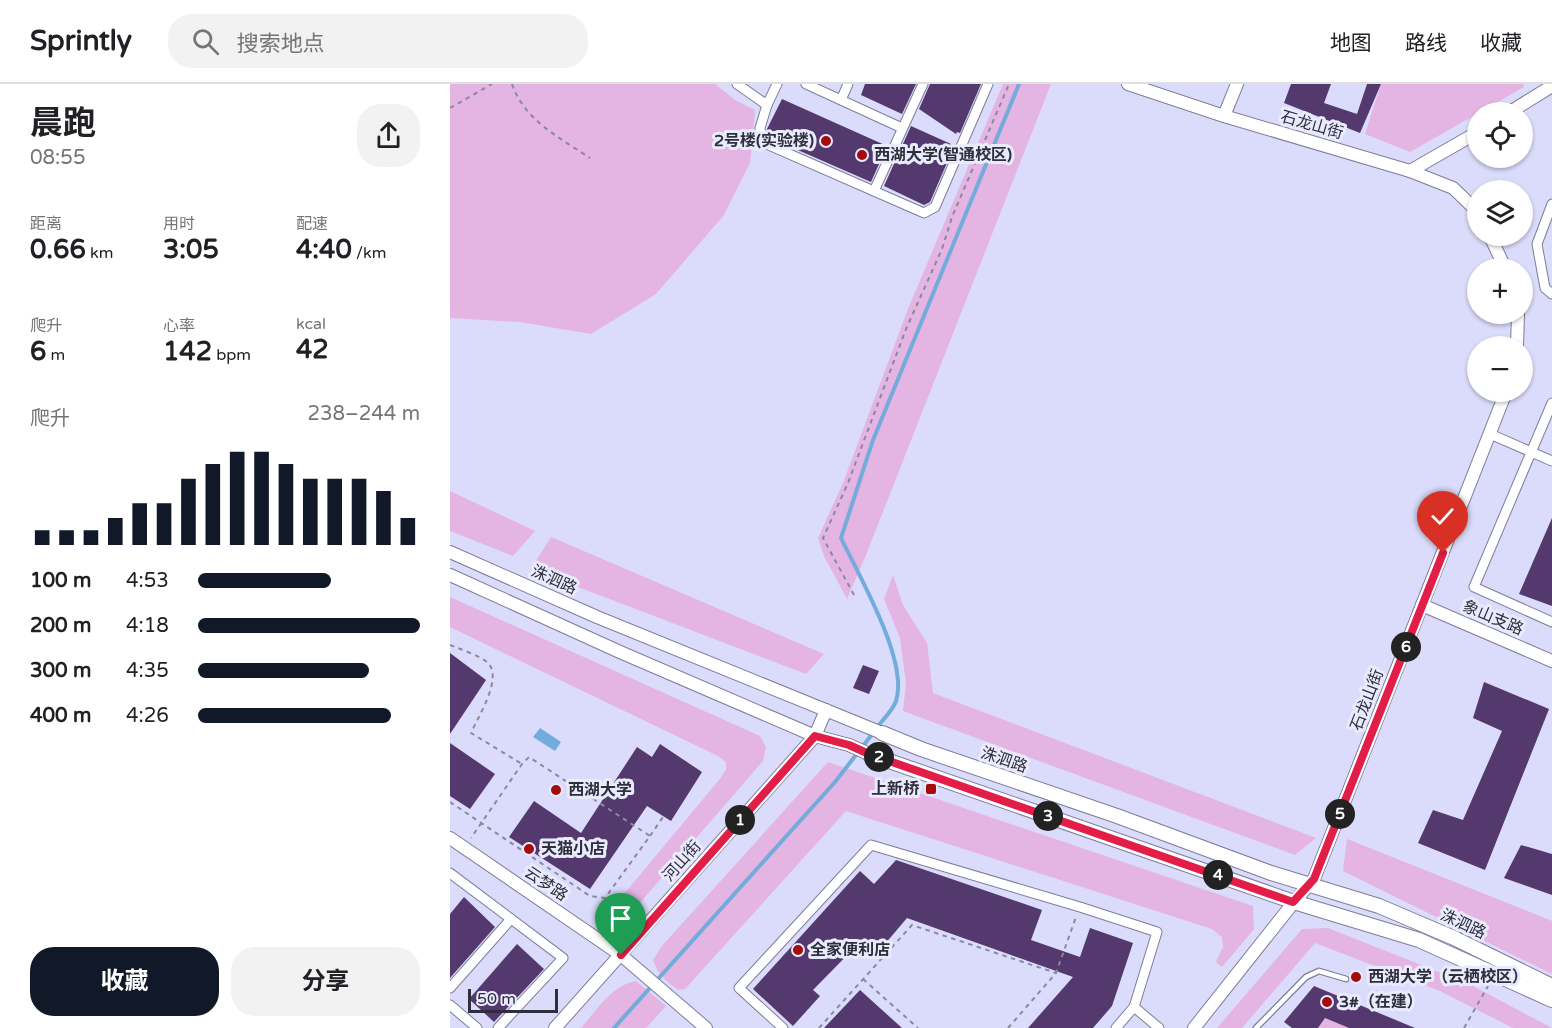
<!DOCTYPE html>
<html lang="zh">
<head>
<meta charset="utf-8">
<style>
	body { margin:0; font-family:"Varela Round","Noto Sans SC",sans-serif; background:#f2f2f2; color:#202124; height:100vh; display:flex; flex-direction:column; font-size:22px; white-space:nowrap }
	* { box-sizing:border-box; margin:0 }
	p { font-size:20px; color:#757577 }
	.icon { flex:none; width:33px; height:33px; fill:none; stroke:currentColor; stroke-width:2; stroke-linecap:round; stroke-linejoin:round }
	.map { position:relative; flex:1; overflow:hidden }
	.drawer { display:flex; flex-direction:column; background:#fff; width:450px }
	.drawer>* { flex:none }
	.buttons { position:absolute; left:1017px; top:18px; display:grid; gap:12px }
	.buttons a { display:grid; place-items:center; width:66px; height:66px; border-radius:50%; background:#fff; box-shadow:0 2px 4px #0004; font-size:30px }
	.scale { position:absolute; left:18px; bottom:15px; width:90px; box-sizing:border-box; padding-left:6px; border:3px solid #2f2f3b; border-top:0; font-size:16px; line-height:21px; white-space:nowrap; color:#2f2f3b; -webkit-text-stroke:4px #e9eafd; paint-order:stroke }
	.pin { position:absolute; display:grid; place-items:center; width:51px; height:51px; color:#fff; margin:-62px -26px; border-radius:50% 50% 50% 0; rotate:-45deg; box-shadow:0 0 6px #0007 }
	.pin .icon { rotate:45deg }
	.km { position:absolute; width:30px; height:30px; margin:-15px; border-radius:50%; background:#222; color:#fff; font-size:16px; line-height:30px; text-align:center }
	.round { display:grid; place-items:center; flex:none; width:63px; height:63px; border-radius:24px; background:#f2f2f2 }
	.overview { display:flex; align-items:center; justify-content:space-between; height:102px; padding:0 30px }
	h1 { font-size:33px; font-weight:700; line-height:45px }
	.stats { display:grid; grid-template-columns:repeat(3,1fr); gap:9px; height:102px; padding:6px 30px }
	.stats div { display:grid; align-content:center }
	.stats b { font-size:26px; font-weight:700 }
	.stats small { font-size:16px; font-weight:400 }
	.stats p { font-size:16px }
	.chart { height:168px; padding:12px 30px }
	.chart p { display:flex; justify-content:space-between }
	.chart svg { width:100%; height:108px; margin-top:6px; stroke:#111827; stroke-width:6 }
	.button { display:flex; gap:12px; margin-top:auto; padding:12px 30px }
	.button a { flex:1; height:69px; border-radius:24px; background:#111827; color:#fff; font-size:24px; font-weight:700; line-height:69px; text-align:center }
	.button a+a { background:#f2f2f2; color:#202124 }
	ul { padding:0 30px; list-style:none; font-size:20px }
	li { display:grid; grid-template-columns:96px 72px 1fr; align-items:center; height:45px }
	li i { height:15px; border-radius:8px; background:#111827 }
	header { display:flex; align-items:center; gap:36px; box-sizing:border-box; height:84px; padding:0 30px; background:#fff; border-bottom:2px solid #e0e0e0 }
	header strong { font-size:28px }
	nav { display:flex; gap:33px; margin-inline-start:auto; font-size:21px }
	.search { width:420px; height:54px; background:#f2f2f2; display:flex; align-items:center; gap:15px; box-sizing:border-box; padding:0 21px; border-radius:24px; color:#757577; font-size:22px }
	main { display:flex; flex:1; min-height:0 }
	.map>svg:first-child { display:block }
	.green { fill:#e4b4e3 }
	.water { fill:#73acda }
	.lines { fill:none; stroke-linecap:round; stroke-linejoin:round }
	.stream { stroke:#73acda; stroke-width:4 }
	.building { fill:#53396e }
	.service-casing { stroke:#7d7d9a; stroke-width:7 }
	.minor-casing { stroke:#7d7d9a; stroke-width:11 }
	.tertiary-casing { stroke:#7d7d9a; stroke-width:14 }
	.secondary-casing { stroke:#7d7d9a; stroke-width:16 }
	.path { stroke:#8989a0; stroke-width:2; stroke-dasharray:4.5 4.5; stroke-linecap:butt }
	.service { stroke:#fff; stroke-width:4.5 }
	.minor { stroke:#fff; stroke-width:9 }
	.tertiary { stroke:#fff; stroke-width:12 }
	.secondary { stroke:#fff; stroke-width:14 }
	.route-casing { stroke:#fff; stroke-width:12 }
	.route { stroke:#e11d48; stroke-width:8 }
	.poi-dot { fill:#a30c0b; stroke:#e9eafd; stroke-width:2 }
	.labels { text-anchor:middle; dominant-baseline:central; stroke-width:6; stroke-linejoin:round; paint-order:stroke }
	.street-label { font-size:16px; fill:#2f2f3b; stroke:#e9eafd }
	.poi-label { font-size:16px; font-weight:bold; fill:#2f2f3b; stroke:#e9eafd; text-anchor:start }
</style>
</head>
<body>
<header>
<strong>Sprintly</strong>
<div class="search"><svg class="icon" aria-label="search" viewBox="0 0 24 24"><circle cx="10" cy="10" r="6"/><path d="M15 15l6 6"/></svg>搜索地点</div>
<nav><a>地图</a><a>路线</a><a>收藏</a></nav>
</header>
<main>
<section class="drawer">
<div class="overview"><div><h1>晨跑</h1><p>08:55</p></div><a class="round"><svg class="icon" aria-label="share" viewBox="0 0 24 24"><path d="M12 15V3M7 8l5-5 5 5M5 13v7h14v-7"/></svg></a></div>
<div class="stats">
<div><p>距离</p><b>0.66<small> km</small></b></div>
<div><p>用时</p><b>3:05</b></div>
<div><p>配速</p><b>4:40<small> /km</small></b></div>
</div>
<div class="stats">
<div><p>爬升</p><b>6<small> m</small></b></div>
<div><p>心率</p><b>142<small> bpm</small></b></div>
<div><p>kcal</p><b>42</b></div>
</div>
<div class="chart"><p><span>爬升</span>238–244 m</p>
<svg viewBox="0 0 160 44" preserveAspectRatio="none"><path d="M5 44V38M15 44V38M25 44V38M35 44V33M45 44V27M55 44V27M65 44V17M75 44V11M85 44V6M95 44V6M105 44V11M115 44V17M125 44V17M135 44V17M145 44V22M155 44V33"/></svg>
</div>
<ul>
<li><b>100 m</b>4:53<i style="width:60%"></i></li>
<li><b>200 m</b>4:18<i style="width:100%"></i></li>
<li><b>300 m</b>4:35<i style="width:77%"></i></li>
<li><b>400 m</b>4:26<i style="width:87%"></i></li>
</ul>
<div class="button"><a>收藏</a><a>分享</a></div>
</section>
<div class="map">
<svg width="1102" height="944" viewBox="0 0 1102 944">
	<rect width="100%" height="100%" fill="#dbdbfb"/>
	<g class="green">
		<polygon points="0,0 265,0 285,16 305,26 300,79 274,131 206,210 141,250 70,238 0,234"/>
		<polygon points="553,0 601,0 416,471 397,515 374,472 368,454 393,399 458,225"/>
		<polygon points="931,0 1073,0 1074,3 960,68 915,50"/>
		<polygon points="0,407 85,447 63,472 0,447"/>
		<polygon points="101,453 374,570 356,590 81,485"/>
		<polygon points="443,491 453,521 477,559 483,609 866,754 845,771 453,627 456,599 450,554 434,515"/>
		<polygon points="0,513 310,652 316,663 313,677 176,835 154,834 269,696 276,686 276,678 268,672 0,543"/>
		<path d="M378,678L803,822L804,845L772,883L766,878L773,863L772,853L762,845L396,727L235,905L228,906C216,897 208,891 203,876L211,863Z"/>
		<polygon points="897,755 1102,837 1102,890 893,787"/>
		<polygon points="878,844 1019,900 1102,944 1063,944 990,907 865,859 792,944 767,944 852,845"/>
		<path d="M186,897L216,922L196,944H131C146,927 162,901 186,897Z"/>
		<polygon points="875,934 899,944 868,944"/>
	</g>
	<polygon class="water" points="90,644 111,658 105,667 83,653"/>
	<g class="lines">
		<g class="stream">
			<path d="M427,643C433,636 443,626 446,617C459,577 409,492 391,454L423,356L569,0"/>
			<polyline points="164,944 385,698 423,649"/>
		</g>
	</g>
	<g class="building">
		<polygon points="415,0 466,0 452,30 411,11"/>
		<polygon points="480,0 531,0 510,49 507,48 506,50 469,25"/>
		<polygon points="841,0 881,0 874,19 907,30 917,0 931,0 910,49 834,19"/>
		<polygon points="332,15 437,62 421,98 318,53 317,45"/>
		<polygon points="461,42 501,60 500,63 503,65 480,118 474,121 434,102"/>
		<polygon points="1102,434 1102,522 1069,510"/>
		<polygon points="0,569 36,596 0,650"/>
		<polygon points="413,581 429,587 419,610 403,604"/>
		<polygon points="1034,598 1099,625 1035,786 968,759 983,726 1013,736 1052,647 1023,634"/>
		<polygon points="0,659 45,690 20,725 0,712"/>
		<polygon points="210,660 252,688 221,737 197,722 140,805 59,753 84,717 131,749 187,663 202,673"/>
		<polygon points="1071,761 1102,770 1102,811 1054,794"/>
		<polygon points="446,776 592,826 581,856 630,873 640,844 683,859 662,922 643,944 578,944 623,893 457,834 429,867 414,854 363,906 370,912 343,942 303,905 410,787 424,800"/>
		<polygon points="14,813 45,843 0,894 0,830"/>
		<polygon points="67,860 94,885 44,938 19,915"/>
		<polygon points="864,902 965,944 899,944 875,934 868,944 842,944 834,938"/>
		<polygon points="410,906 452,944 374,944"/>
	</g>
	<g class="lines">
		<defs>
			<polyline id="service" points="806,944 856,893 869,887 896,895"/>
			<g id="minor">
				<polyline points="287,0 317,21 310,44 312,58 474,129 485,123 538,0"/>
				<polyline points="356,0 452,44"/>
				<polyline points="391,16 398,0"/>
				<polyline points="317,21 327,0"/>
				<polyline points="424,107 473,0"/>
				<polyline points="1102,120 1087,160 1095,204 1102,210"/>
				<polyline points="1102,319 1024,503 1102,538"/>
				<polyline points="1040,350 1102,377"/>
				<polyline points="0,789 113,874 48,944"/>
				<polyline points="0,904 61,835"/>
				<polyline points="0,921 27,944"/>
				<polyline points="684,923 709,944"/>
				<polyline points="333,944 289,904 421,761 630,823 707,848 684,923 666,944"/>
			</g>
			<g id="tertiary">
				<polyline points="678,0 774,32 960,87 1003,104 1028,128"/>
				<polyline points="1060,28 1102,2"/>
				<polyline points="774,32 787,0"/>
				<polyline points="960,87 1028,48"/>
				<polyline points="1040,152 1055,184"/>
				<polyline points="1067,262 1068,230"/>
				<polyline points="0,468 147,533 432,649"/>
				<polyline points="0,491 170,568 365,652 399,661 419,670"/>
				<polyline points="972,521 1102,577"/>
				<polyline points="0,754 171,871 256,944"/>
				<polyline points="105,944 365,652 376,626"/>
				<polyline points="744,944 844,818 864,795 1056,308"/>
			</g>
			<g id="secondary">
				<polyline points="432,649 471,665 667,732 821,789 929,822 1004,854 1102,902"/>
				<polyline points="419,670 844,818 969,856 1102,916"/>
			</g>
		</defs>
		<use href="#service" class="service-casing"/>
		<use href="#minor" class="minor-casing"/>
		<use href="#tertiary" class="tertiary-casing"/>
		<use href="#secondary" class="secondary-casing"/>
		<g class="path">
			<path d="M62,0C74,36 110,54 140,74"/>
			<polyline points="0,24 42,0"/>
			<polyline points="404,511 373,454 398,399 456,245 492,165 502,133 559,0"/>
			<path d="M0,561C10,565 31,572 38,579C53,594 28,633 21,649L72,680"/>
			<polyline points="0,718 140,812 155,814 200,752 79,673 72,680 21,754"/>
			<polyline points="200,752 213,733"/>
			<polyline points="413,895 468,944"/>
			<polyline points="369,944 462,841 606,889"/>
			<polyline points="558,944 606,889 626,833"/>
			<polyline points="1014,944 1038,902"/>
		</g>
		<use href="#service" class="service"/>
		<use href="#minor" class="minor"/>
		<use href="#tertiary" class="tertiary"/>
		<use href="#secondary" class="secondary"/>
	</g>
	<g class="lines">
		<defs>
			<polyline id="route" points="171,871 365,652 399,661 419,670 843,818 864,795 993,469"/>
		</defs>
		<use href="#route" class="route-casing"/>
		<use href="#route" class="route"/>
	</g>
	<g class="poi-dot">
		<circle cx="376" cy="57" r="6"/>
		<circle cx="412" cy="71" r="6"/>
		<rect x="475" y="699" width="12" height="12" rx="3"/>
		<circle cx="106" cy="706" r="6"/>
		<circle cx="79" cy="765" r="6"/>
		<circle cx="348" cy="866" r="6"/>
		<circle cx="906" cy="893" r="6"/>
		<circle cx="877" cy="918" r="6"/>
	</g>
	<g class="labels">
		<g class="street-label">
			<text transform="translate(862 41) rotate(16)">石龙山街</text>
			<text transform="translate(104 496) rotate(24)">洙泗路</text>
			<text transform="translate(1043 534) rotate(23)">象山支路</text>
			<text transform="translate(917 616) rotate(-69)">石龙山街</text>
			<text transform="translate(554 676) rotate(19)">洙泗路</text>
			<text transform="translate(232 777) rotate(-48)">河山街</text>
			<text transform="translate(96 800) rotate(34)">云梦路</text>
			<text transform="translate(1013 840) rotate(25)">洙泗路</text>
		</g>
		<g class="poi-label">
			<text x="364" y="57" text-anchor="end">2号楼(实验楼)</text>
			<text x="424" y="71">西湖大学(智通校区)</text>
			<text x="469" y="705" text-anchor="end">上新桥</text>
			<text x="118" y="706">西湖大学</text>
			<text x="91" y="765">天猫小店</text>
			<text x="360" y="866">全家便利店</text>
			<text x="918" y="893">西湖大学（云栖校区）</text>
			<text x="889" y="918">3#（在建）</text>
		</g>
	</g>
</svg>
<div class="buttons">
<a><svg class="icon" aria-label="locate" viewBox="0 0 24 24"><circle cx="12" cy="12" r="6"/><path d="M12 2v4M12 18v4M2 12h4M18 12h4"/></svg></a>
<a><svg class="icon" aria-label="layers" viewBox="0 0 24 24"><path d="M12 4l9 5-9 5-9-5zM3 14l9 5 9-5"/></svg></a>
<a>+</a>
<a>−</a>
</div>
<div class="scale">50 m</div>
<div class="pin" style="left:171px;top:871px;background:#1e9e55"><svg class="icon" aria-label="arrive" viewBox="0 0 24 24"><path d="M6 21V4h12l-3 4 3 4H6"/></svg></div>
<div class="pin" style="left:993px;top:469px;background:#d93025"><svg class="icon" aria-label="check" viewBox="0 0 24 24"><path d="M5 12l5 5 9-10"/></svg></div>
<b class="km" style="left:290px;top:736px">1</b>
<b class="km" style="left:429px;top:673px">2</b>
<b class="km" style="left:598px;top:732px">3</b>
<b class="km" style="left:768px;top:791px">4</b>
<b class="km" style="left:890px;top:730px">5</b>
<b class="km" style="left:956px;top:563px">6</b>
</div>
</main>
</body>
</html>
